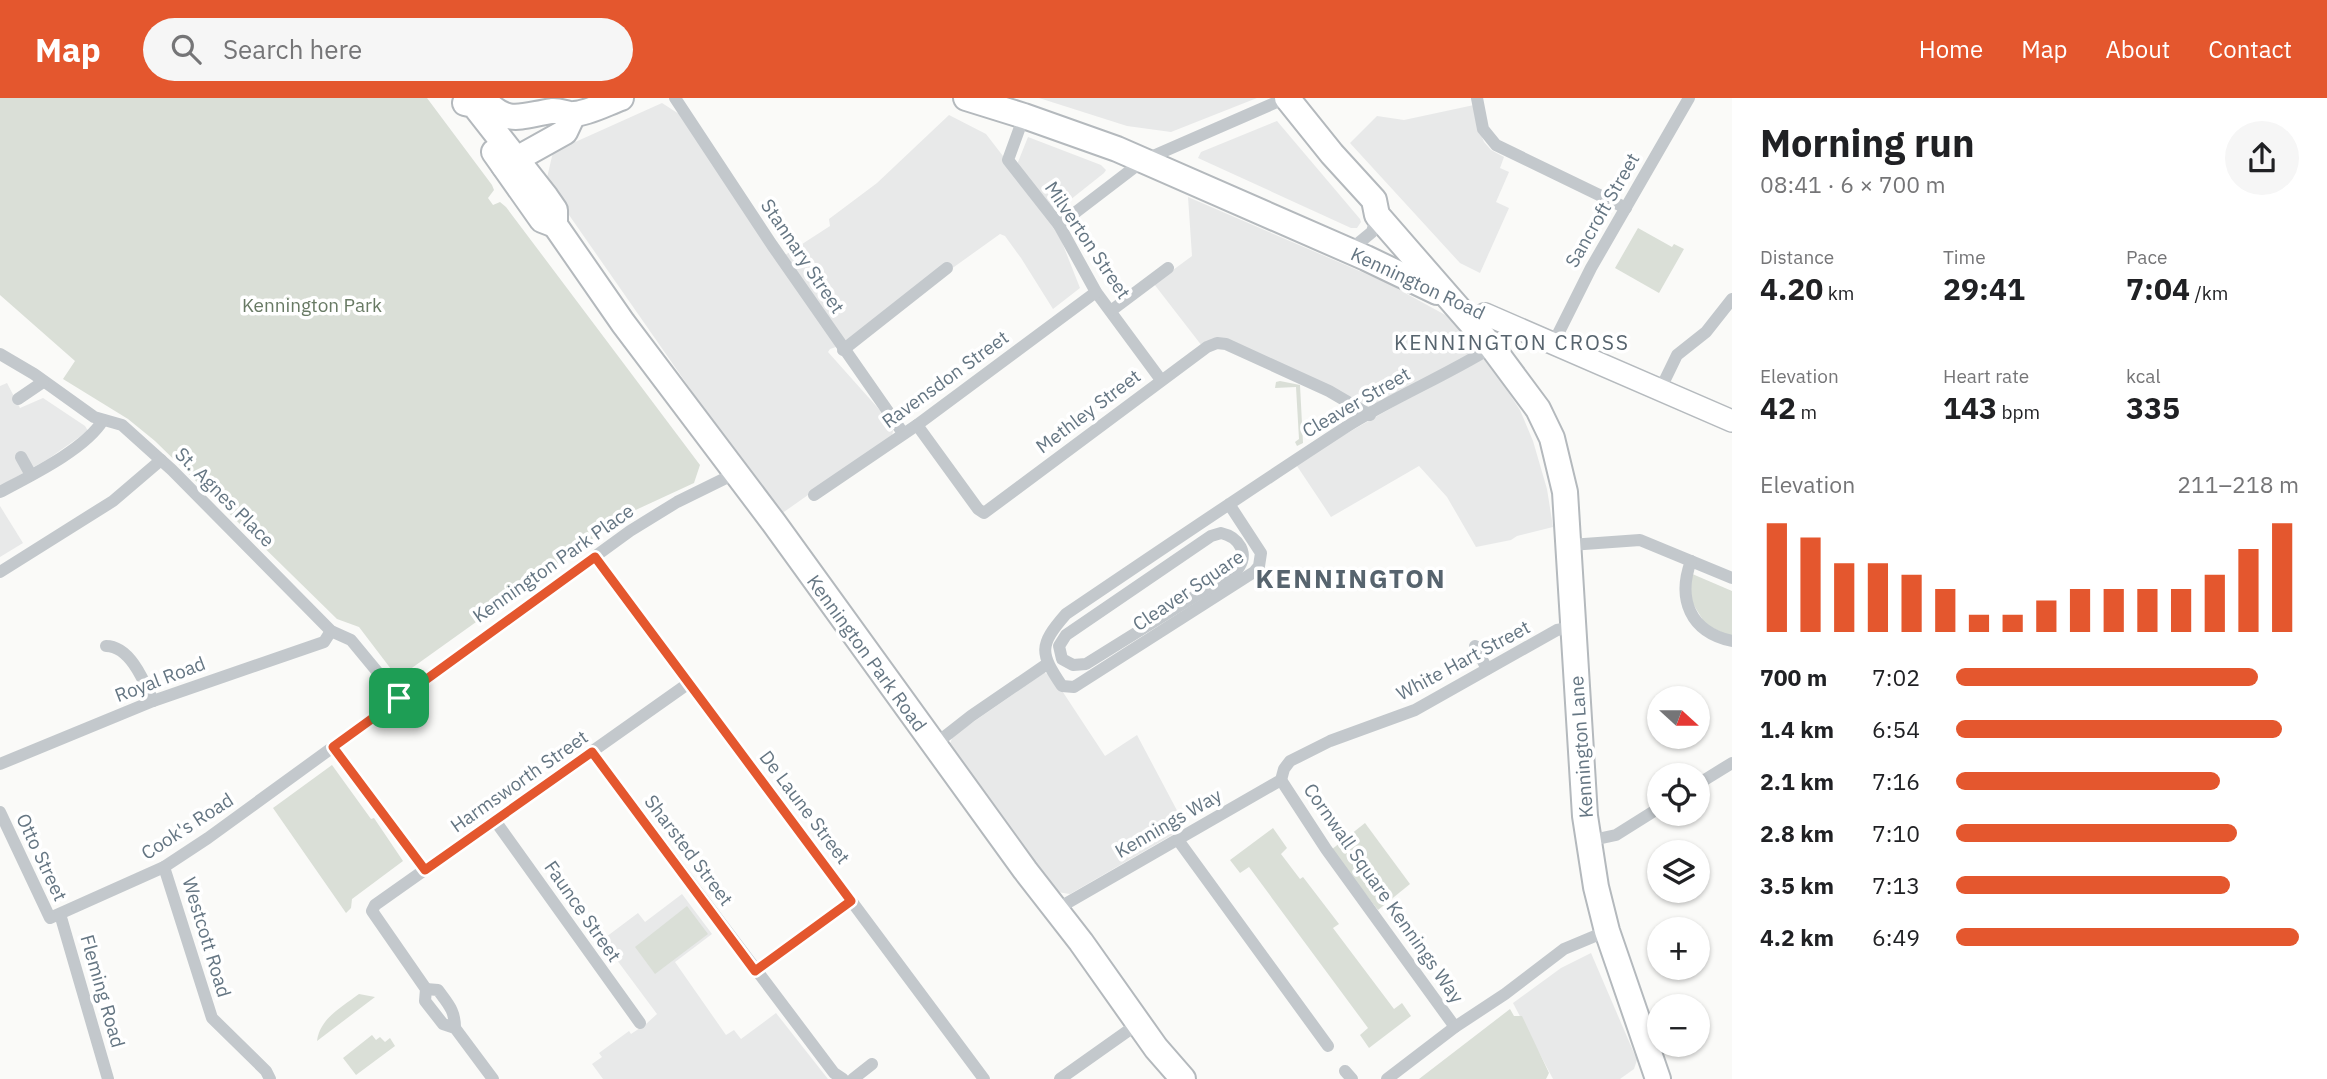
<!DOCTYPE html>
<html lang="en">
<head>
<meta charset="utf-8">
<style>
	body { margin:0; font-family:"IBM Plex Sans",sans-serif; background:#f6f6f6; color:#202124; height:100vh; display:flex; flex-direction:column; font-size:26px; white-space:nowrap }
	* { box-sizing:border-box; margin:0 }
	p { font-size:23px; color:#757577 }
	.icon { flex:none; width:38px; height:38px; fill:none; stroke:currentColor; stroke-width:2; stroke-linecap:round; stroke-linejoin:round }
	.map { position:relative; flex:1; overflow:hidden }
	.side { display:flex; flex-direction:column; background:#fff; width:595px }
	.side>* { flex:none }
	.needle { width:46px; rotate:111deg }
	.buttons { position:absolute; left:1647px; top:588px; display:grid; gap:14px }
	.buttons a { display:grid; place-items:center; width:63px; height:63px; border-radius:50%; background:#fff; box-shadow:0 2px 5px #0004; font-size:35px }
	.pin { position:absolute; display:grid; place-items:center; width:60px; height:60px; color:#fff; margin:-30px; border-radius:14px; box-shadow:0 4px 10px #0006 }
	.round { display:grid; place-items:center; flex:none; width:74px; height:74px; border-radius:37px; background:#f6f6f6 }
	.headline { display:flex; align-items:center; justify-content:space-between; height:119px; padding:0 28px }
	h1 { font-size:38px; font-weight:700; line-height:52px }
	.stats { display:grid; grid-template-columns:repeat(3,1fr); gap:10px; height:119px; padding:7px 28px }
	.stats div { display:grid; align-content:center }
	.stats b { font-size:30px; font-weight:700 }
	.stats small { font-size:19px; font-weight:400 }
	.stats p { font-size:19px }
	.chart { height:196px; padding:14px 28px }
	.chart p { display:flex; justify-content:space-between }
	.chart svg { width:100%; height:126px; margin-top:7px; stroke:#e4572e; stroke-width:6 }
	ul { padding:0 28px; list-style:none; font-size:23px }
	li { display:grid; grid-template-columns:112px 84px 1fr; align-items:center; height:52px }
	li i { height:18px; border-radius:9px; background:#e4572e }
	header { display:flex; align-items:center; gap:42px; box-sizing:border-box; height:98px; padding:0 35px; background:#e4572e; color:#fff }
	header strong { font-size:33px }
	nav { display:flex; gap:38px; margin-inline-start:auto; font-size:24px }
	.search { width:490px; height:63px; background:#f6f6f6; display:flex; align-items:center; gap:18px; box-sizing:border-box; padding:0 24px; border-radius:38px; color:#757577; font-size:26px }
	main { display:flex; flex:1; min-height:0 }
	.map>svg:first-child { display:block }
	.built { fill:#e8e9e9 }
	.green { fill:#dadfd7 }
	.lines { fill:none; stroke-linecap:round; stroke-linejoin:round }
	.primary-casing { stroke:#b5babe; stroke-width:24 }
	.highway-casing { stroke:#b4b9bd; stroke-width:28 }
	.street { stroke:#c3c8cc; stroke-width:12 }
	.primary { stroke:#fff; stroke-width:21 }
	.highway { stroke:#fff; stroke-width:24 }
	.route-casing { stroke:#fff; stroke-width:14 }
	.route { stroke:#e4572e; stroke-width:9 }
	.labels { text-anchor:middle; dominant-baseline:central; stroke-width:7; stroke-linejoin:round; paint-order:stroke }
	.street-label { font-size:19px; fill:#657683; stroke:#fff }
	.park-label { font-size:19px; fill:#687a64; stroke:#fff }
	.neighbourhood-label { font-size:21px; letter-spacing:2px; fill:#57646e; stroke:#fff }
	.district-label { font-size:26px; font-weight:bold; letter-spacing:2px; fill:#57646e; stroke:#fff }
</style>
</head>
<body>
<header>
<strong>Map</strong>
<div class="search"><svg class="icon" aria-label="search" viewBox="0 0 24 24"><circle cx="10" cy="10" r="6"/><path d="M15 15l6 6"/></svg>Search here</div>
<nav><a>Home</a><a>Map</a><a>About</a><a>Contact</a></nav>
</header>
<main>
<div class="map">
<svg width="1732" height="981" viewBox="0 0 1732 981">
	<rect width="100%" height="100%" fill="#fafaf8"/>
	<g class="built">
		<polygon points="1039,0 1257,0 1171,34 1127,28"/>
		<polygon points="662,5 679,16 779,161 830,128 829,121 877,85 949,17 986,36 1054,124 1080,190 1053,211 1021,160 1005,138 1000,136 848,245 830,251 828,254 894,328 892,338 781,416 774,411 546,84 553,54"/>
		<polygon points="1474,7 1477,27 1484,44 1491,52 1504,59 1500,70 1509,74 1496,104 1509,110 1480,175 1460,165 1350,45 1377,18 1404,22"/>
		<polygon points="1277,23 1360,121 1361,124 1357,130 1351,130 1198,60 1201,54"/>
		<polygon points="1028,39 1101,67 1106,72 1104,75 1065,106 1051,111 1016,69"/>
		<polygon points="1188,99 1385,184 1460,225 1481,242 1473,258 1372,311 1226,243 1202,248 1154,186 1192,158"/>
		<polygon points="1484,257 1491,261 1499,280 1520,312 1533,343 1547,391 1553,429 1517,438 1511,442 1476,449 1447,399 1419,368 1331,419 1295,365"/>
		<polygon points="7,285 20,310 43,300 85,328 88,333 48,361 0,388 0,288"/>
		<polygon points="0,408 23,445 0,459"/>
		<polygon points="1044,575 1051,576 1105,658 1137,637 1181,720 1181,732 1070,796 1057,794 949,648 953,638"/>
		<polygon points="682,796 712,836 675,864 726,937 734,932 741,941 776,915 828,981 603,981 592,966 602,959 599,955 629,933 631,936 646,926 657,916 602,842 638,815 645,824"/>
		<polygon points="1591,855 1637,962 1634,971 1620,981 1553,981 1513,905 1561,870"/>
	</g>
	<g class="green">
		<polygon points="0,0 427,0 492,87 494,92 488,100 493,107 500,104 506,109 700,367 694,385 627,416 402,577 394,575 359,529 337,521 155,343 128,321 63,281 75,263 0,197"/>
		<polygon points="1638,130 1672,149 1674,146 1684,151 1659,195 1615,170"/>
		<polygon points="1280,283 1300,287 1303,345 1297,348 1295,344 1299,341 1296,289 1275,290 1276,284"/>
		<polygon points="1690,475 1732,493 1732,539 1706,527 1690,501"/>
		<polygon points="332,667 371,721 374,720 403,763 352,801 351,810 346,815 273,710"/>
		<polygon points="1365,725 1410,786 1378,812 1331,752"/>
		<polygon points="1273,730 1287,750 1281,756 1300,781 1303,779 1339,826 1333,830 1394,911 1402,905 1411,918 1369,950 1360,937 1368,930 1249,769 1240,775 1230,762"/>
		<polygon points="687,808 708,836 655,876 635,849"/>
		<path d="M359,896L375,899L317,943C320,920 342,909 359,896Z"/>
		<polygon points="1510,911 1514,918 1522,918 1549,975 1546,981 1419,981"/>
		<polygon points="372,937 376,942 380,939 385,944 390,940 395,948 356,977 343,960"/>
	</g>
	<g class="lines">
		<defs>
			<polyline id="primary" points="1485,216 1732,323"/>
			<g id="highway">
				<path d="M482,0C508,28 519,18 552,13C560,12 567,17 574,16C589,15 607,5 621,0"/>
				<polyline points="966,0 1024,18 1117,51 1366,160 1437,194"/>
				<polyline points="1287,0 1332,56 1374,102 1377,117 1492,249 1538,311 1552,340 1565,394 1585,718 1596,789 1607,833 1658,981"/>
				<polyline points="465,5 474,7 546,99 555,112 555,127 623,225 774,425 1025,772 1081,844 1156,950 1183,981"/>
				<polyline points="494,54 542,122 555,127"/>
				<polyline points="504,68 565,34 573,17"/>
			</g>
		</defs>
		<use href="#primary" class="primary-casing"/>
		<use href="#highway" class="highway-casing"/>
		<g class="street">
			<polyline points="675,0 772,147 903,335"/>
			<polyline points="1477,0 1483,31 1496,47 1626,110"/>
			<polyline points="1024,18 1008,62 1059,127 1096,194 1161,282"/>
			<polyline points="1059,127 1144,62 1286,0"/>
			<polyline points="1349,153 1372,134 1377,117"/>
			<polyline points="1112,212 1168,170"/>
			<polyline points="1553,246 1591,170 1689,0"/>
			<polyline points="843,252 947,170"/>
			<polyline points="0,256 34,276 94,319 122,327 172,372 331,533 351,542 399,600"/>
			<polyline points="1660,292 1677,257 1706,234 1732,201"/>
			<polyline points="18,301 43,284"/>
			<polyline points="917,327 978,411 984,415 1207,249 1217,245 1226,246 1329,293 1370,317"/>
			<polyline points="21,359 31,377"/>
			<path d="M0,394C30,378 86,351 103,322"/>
			<polyline points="814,397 917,327 1096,194"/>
			<path d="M1229,406L1261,455L1259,468L1254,474L1074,589L1062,588C1040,555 1038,548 1066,516C1159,453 1252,390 1346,329C1397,297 1455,274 1505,241"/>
			<path d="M1221,435C1239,439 1250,456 1237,472L1086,566L1073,567L1062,561L1059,548L1066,537L1211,438Z"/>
			<polyline points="1570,447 1640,442 1732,480"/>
			<polyline points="595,459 984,981"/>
			<path d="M1691,463C1677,501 1690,534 1732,543"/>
			<polyline points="0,474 113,403 161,362"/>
			<path d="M106,548C130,548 144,583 153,603"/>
			<polyline points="1475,548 1487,571"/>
			<polyline points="934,647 971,618 1047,566"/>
			<polyline points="333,649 425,772"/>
			<polyline points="592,654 834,975 843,981"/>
			<polyline points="0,666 153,603 324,544 331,533"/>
			<polyline points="1281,682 1326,751 1455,929"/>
			<polyline points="1698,686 1732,665"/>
			<polyline points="0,714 50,820 164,769 208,740 630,433 677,404 736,375"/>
			<polyline points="496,724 640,925"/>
			<polyline points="1178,742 1328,948"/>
			<polyline points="1588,743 1616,737 1659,710"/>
			<polyline points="164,769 212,920 266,973 270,981"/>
			<polyline points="1055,812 1281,682 1284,671 1290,663 1330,643 1415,612 1557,532 1574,529"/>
			<polyline points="60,816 108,981"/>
			<polyline points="755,873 851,803"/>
			<path d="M426,891L438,892C448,906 455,912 455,930"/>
			<polyline points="1345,973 1352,981"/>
			<polyline points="493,981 455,930 443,926 425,903 426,891 372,813 375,807 689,585"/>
			<polyline points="853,981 872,966"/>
			<polyline points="1060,981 1139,925"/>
			<polyline points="1387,981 1455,929 1505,896 1564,851 1607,833"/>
		</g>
		<use href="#primary" class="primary"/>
		<use href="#highway" class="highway"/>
	</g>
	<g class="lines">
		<defs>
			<polygon id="route" points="595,459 851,803 755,873 592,654 425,772 333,649"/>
		</defs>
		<use href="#route" class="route-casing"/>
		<use href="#route" class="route"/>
	</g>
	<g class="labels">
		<g class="street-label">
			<text transform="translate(1602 112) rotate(-60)">Sancroft Street</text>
			<text transform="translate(1088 142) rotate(56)">Milverton Street</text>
			<text transform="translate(803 158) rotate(56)">Stannary Street</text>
			<text transform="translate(1418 185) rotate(25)">Kennington Road</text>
			<text transform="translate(945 281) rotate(-36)">Ravensdon Street</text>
			<text transform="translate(1356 304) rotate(-30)">Cleaver Street</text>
			<text transform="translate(1088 313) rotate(-37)">Methley Street</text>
			<text transform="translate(225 399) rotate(45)">St. Agnes Place</text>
			<text transform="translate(553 465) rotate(-35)">Kennington Park Place</text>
			<text transform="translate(1188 492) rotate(-34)">Cleaver Square</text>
			<text transform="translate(867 555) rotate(54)">Kennington Park Road</text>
			<text transform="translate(1463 562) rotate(-28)">White Hart Street</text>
			<text transform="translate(160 581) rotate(-21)">Royal Road</text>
			<text transform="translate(1581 649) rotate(-94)">Kennington Lane</text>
			<text transform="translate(519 683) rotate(-35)">Harmsworth Street</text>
			<text transform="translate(805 709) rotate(53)">De Laune Street</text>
			<text transform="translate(1168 725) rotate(-30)">Kennings Way</text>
			<text transform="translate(187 728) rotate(-33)">Cook's Road</text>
			<text transform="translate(689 752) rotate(53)">Sharsted Street</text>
			<text transform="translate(42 759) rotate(65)">Otto Street</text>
			<text transform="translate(1384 795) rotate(55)">Cornwall Square Kennings Way</text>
			<text transform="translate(583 813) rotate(55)">Faunce Street</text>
			<text transform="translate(207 839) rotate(73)">Westcott Road</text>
			<text transform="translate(103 893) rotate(74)">Fleming Road</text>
		</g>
		<g class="park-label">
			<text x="312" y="207">Kennington Park</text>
		</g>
		<g class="neighbourhood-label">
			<text x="1512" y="244">KENNINGTON CROSS</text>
		</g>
		<g class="district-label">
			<text x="1351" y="480">KENNINGTON</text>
		</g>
	</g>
</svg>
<div class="buttons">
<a><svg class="needle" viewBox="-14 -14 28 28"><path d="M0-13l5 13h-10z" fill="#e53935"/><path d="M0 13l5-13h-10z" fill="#757577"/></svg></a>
<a><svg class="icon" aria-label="locate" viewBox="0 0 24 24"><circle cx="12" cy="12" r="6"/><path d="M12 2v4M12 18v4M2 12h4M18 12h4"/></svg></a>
<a><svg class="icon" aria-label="layers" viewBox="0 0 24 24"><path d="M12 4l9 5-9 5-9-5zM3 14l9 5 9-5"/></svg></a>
<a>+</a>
<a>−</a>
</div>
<div class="pin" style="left:399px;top:600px;background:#1e9e55"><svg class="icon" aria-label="arrive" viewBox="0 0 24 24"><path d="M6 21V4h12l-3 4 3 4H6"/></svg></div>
</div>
<section class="side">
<div class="headline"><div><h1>Morning run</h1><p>08:41 · 6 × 700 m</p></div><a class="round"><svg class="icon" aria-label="share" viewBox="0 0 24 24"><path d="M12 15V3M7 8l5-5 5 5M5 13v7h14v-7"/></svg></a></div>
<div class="stats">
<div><p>Distance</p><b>4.20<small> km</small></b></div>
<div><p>Time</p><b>29:41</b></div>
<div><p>Pace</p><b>7:04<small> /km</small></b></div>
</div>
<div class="stats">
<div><p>Elevation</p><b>42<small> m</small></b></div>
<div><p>Heart rate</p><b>143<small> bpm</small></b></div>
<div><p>kcal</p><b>335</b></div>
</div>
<div class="chart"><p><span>Elevation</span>211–218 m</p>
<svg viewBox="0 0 160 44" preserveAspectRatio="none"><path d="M5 44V6M15 44V11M25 44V20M35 44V20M45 44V24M55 44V29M65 44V38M75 44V38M85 44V33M95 44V29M105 44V29M115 44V29M125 44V29M135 44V24M145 44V15M155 44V6"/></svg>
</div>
<ul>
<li><b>700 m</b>7:02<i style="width:88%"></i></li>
<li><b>1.4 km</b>6:54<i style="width:95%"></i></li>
<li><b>2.1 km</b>7:16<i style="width:77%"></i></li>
<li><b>2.8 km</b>7:10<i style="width:82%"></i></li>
<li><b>3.5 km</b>7:13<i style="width:80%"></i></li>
<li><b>4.2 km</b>6:49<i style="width:100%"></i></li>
</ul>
</section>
</main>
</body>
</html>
